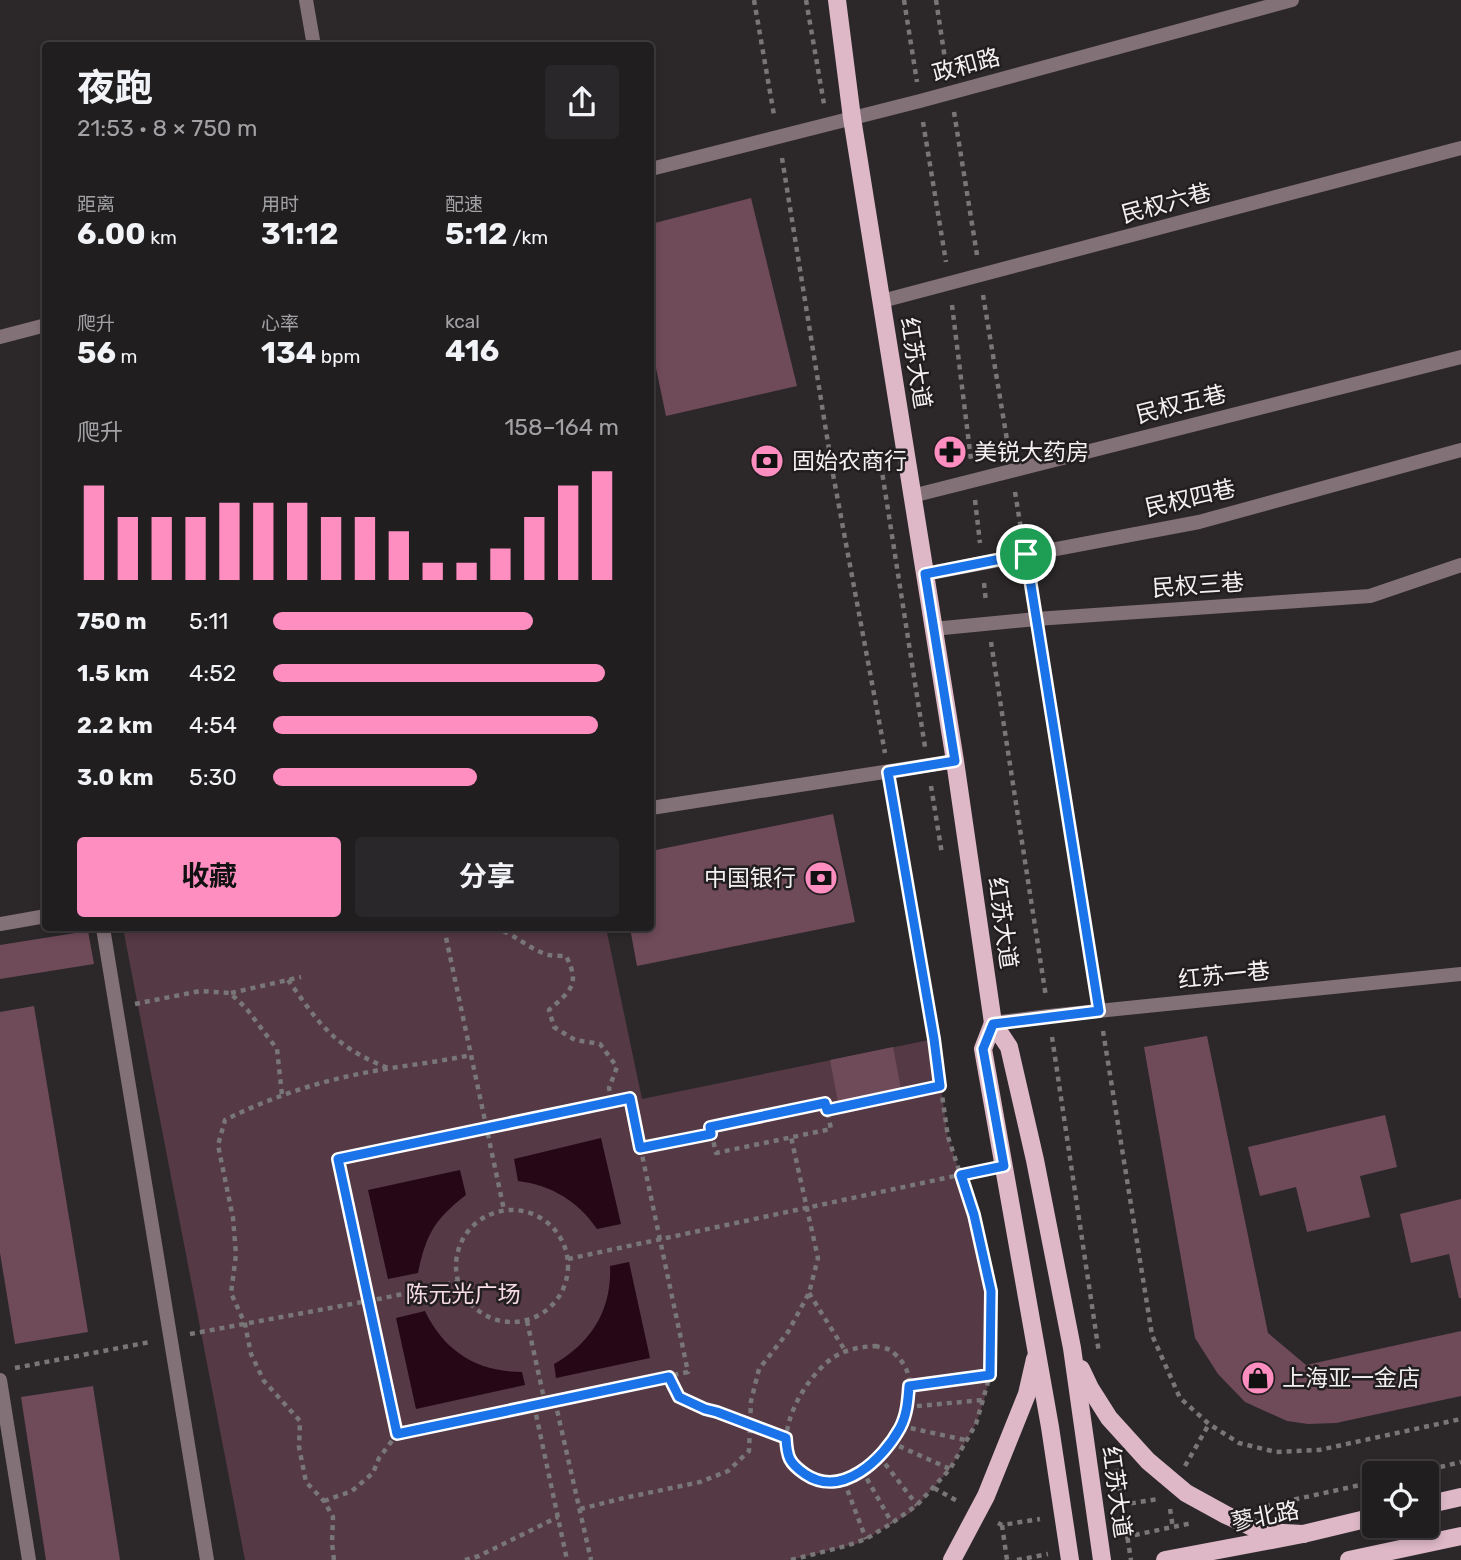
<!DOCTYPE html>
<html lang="zh">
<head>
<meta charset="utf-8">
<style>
	body { margin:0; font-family:Rubik,"Noto Sans SC",sans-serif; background:#292729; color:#f1f3f6; height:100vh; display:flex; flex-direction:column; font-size:26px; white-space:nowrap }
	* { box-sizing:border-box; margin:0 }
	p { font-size:23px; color:#a2a2a5 }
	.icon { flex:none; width:38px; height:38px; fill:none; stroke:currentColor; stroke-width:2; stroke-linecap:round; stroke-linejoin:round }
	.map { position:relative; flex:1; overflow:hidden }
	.details { position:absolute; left:42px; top:42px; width:612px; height:889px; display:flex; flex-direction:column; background:#211e20; border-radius:7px; box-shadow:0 4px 10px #0003,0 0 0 2px #3e3c3e }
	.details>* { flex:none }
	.controls { position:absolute; left:1362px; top:1461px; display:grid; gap:14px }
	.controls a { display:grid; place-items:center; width:77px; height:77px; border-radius:7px; background:#211e20; box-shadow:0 4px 10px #0003,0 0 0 2px #3e3c3e; font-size:35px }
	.pin { position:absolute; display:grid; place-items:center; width:60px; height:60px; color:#fff; margin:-30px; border:4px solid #fff; border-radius:50%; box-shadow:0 2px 7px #0007 }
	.round { display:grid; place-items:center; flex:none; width:74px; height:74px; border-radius:7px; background:#292729 }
	.head { display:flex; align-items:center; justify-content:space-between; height:119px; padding:0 35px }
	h1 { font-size:38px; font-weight:700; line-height:52px }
	.stats { display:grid; grid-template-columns:repeat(3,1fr); gap:10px; height:119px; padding:7px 35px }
	.stats div { display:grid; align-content:center }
	.stats b { font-size:30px; font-weight:700 }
	.stats small { font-size:19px; font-weight:400 }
	.stats p { font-size:19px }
	.chart { height:196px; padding:14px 35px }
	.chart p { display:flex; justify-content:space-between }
	.chart svg { width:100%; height:126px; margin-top:7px; stroke:#fd8ebf; stroke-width:6 }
	.cta { display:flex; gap:14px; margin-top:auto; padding:14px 35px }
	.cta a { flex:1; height:80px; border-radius:7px; background:#fd8ebf; color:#111; font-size:28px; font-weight:700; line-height:80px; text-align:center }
	.cta a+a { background:#292729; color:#f1f3f6 }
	ul { padding:0 35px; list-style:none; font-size:23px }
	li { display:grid; grid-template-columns:112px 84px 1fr; align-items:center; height:52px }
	li i { height:18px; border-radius:9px; background:#fd8ebf }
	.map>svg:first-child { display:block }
	.green { fill:#553944 }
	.water { fill:#260716 }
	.building { fill:#6f4a59 }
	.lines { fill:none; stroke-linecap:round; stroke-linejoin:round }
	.path { stroke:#797677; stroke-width:4.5; stroke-dasharray:5 5; stroke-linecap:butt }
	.service { stroke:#837178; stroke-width:14 }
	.minor { stroke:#837178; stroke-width:14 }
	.primary { stroke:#deb8c7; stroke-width:18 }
	.route-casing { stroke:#fff; stroke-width:14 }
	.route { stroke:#1a73e8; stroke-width:9 }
	.labels { text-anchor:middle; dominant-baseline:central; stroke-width:5; stroke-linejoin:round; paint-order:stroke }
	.street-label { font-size:23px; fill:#f3f0f1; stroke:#221e20 }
	.poi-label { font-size:23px; fill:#f3f0f1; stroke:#221e20; text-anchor:start }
	.park-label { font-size:23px; fill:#f6dae4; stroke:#221e20 }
</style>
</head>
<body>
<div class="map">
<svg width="1461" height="1560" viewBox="0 0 1461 1560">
	<rect width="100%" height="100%" fill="#2c282a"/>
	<polygon class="green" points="123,928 606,928 642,1099 934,1039 948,1137 974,1215 991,1291 990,1375 984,1400 976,1424 950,1469 912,1512 859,1543 791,1560 245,1560"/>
	<g class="water">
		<path d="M601,1138L621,1224L597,1229C578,1201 551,1185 518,1181L514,1159Z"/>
		<path d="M460,1170L466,1195C435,1219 426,1234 418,1273L388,1279L368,1190Z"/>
		<path d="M629,1262L650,1358L556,1378L554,1364C591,1343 612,1310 610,1266Z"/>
		<path d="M425,1311C444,1351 477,1372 522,1372L525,1385L416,1409L396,1318Z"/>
	</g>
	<g class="building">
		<polygon points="751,198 797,386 666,416 651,344 651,224"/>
		<polygon points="833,814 855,922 637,966 630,928 651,928 651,851"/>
		<polygon points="88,931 94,964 0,979 0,945"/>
		<polygon points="34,1006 88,1332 15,1344 0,1253 0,1012"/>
		<polygon points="1207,1036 1268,1333 1306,1365 1461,1331 1461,1396 1336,1423 1308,1424 1287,1421 1245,1402 1218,1374 1195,1338 1144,1047"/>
		<polygon points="893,1047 901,1089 838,1102 830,1060"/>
		<polygon points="1385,1115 1397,1167 1360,1176 1370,1217 1307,1232 1296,1187 1260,1196 1248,1147"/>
		<polygon points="1461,1199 1461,1298 1459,1298 1449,1254 1411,1263 1400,1214"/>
		<polygon points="93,1386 120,1560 46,1560 21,1397"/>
	</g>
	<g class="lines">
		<g class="path">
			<polyline points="754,0 774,115"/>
			<polyline points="806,0 824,104"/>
			<polyline points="904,0 917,82"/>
			<polyline points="936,0 947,72"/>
			<polyline points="954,112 977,255"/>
			<polyline points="923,122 946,262"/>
			<polyline points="782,158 833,474 885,753"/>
			<polyline points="983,295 1009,452"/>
			<polyline points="952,305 971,460"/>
			<polyline points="881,465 925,747"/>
			<polyline points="1015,492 1022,535"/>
			<polyline points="975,500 980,543"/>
			<polyline points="1029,575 1033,601"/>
			<polyline points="984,583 986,602"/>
			<polyline points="1039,640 1096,991"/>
			<polyline points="991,642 1046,997"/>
			<polyline points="931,786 942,854"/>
			<polyline points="444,928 504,1210"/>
			<path d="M494,928C515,933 529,950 549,955C554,956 561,956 566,956C581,985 570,991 549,1010L554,1027L575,1040L600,1044L617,1067L609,1088L612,1101"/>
			<path d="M288,980C300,996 312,1015 326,1029C343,1047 365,1059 388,1068"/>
			<polyline points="231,993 301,977"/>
			<polyline points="135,1004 200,991 230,993 246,1008 277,1049 282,1095"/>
			<polyline points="1103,1031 1152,1335 1180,1398 1209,1424 1239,1443 1276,1452 1319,1450 1461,1419"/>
			<polyline points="1052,1037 1099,1353"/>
			<polygon points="630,1098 688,1372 397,1434 338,1159"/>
			<polygon points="826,1103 831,1129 716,1153 710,1127"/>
			<polyline points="827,1110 940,1086"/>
			<polyline points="640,1148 711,1134"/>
			<circle cx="512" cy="1266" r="56"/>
			<polyline points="568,1259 983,1170"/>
			<polyline points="809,1293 846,1352"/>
			<polyline points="527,1321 545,1403"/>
			<polyline points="190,1334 384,1298 457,1282"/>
			<path d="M875,1346C879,1347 886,1348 890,1350C891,1350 897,1356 898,1357C931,1392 890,1453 857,1473C853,1475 848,1480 843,1481C834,1483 820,1482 812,1478C758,1456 801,1379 834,1357C847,1349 860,1347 875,1346Z"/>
			<polyline points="15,1368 150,1342"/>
			<path d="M669,1377L679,1397C713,1413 750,1426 786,1438"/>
			<polyline points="909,1386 990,1375"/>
			<polyline points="555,1401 591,1560"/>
			<polyline points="534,1405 567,1560"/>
			<polyline points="907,1407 983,1400"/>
			<polyline points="901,1426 965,1440"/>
			<polyline points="890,1442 950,1469"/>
			<polyline points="879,1456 917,1505"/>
			<polyline points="1115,1459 1131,1560"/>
			<polyline points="1185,1466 1209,1424"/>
			<polyline points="862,1470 892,1523"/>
			<polyline points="1411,1474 1461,1462"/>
			<polyline points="844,1481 866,1539"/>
			<polyline points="934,1488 959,1502"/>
			<polyline points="324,1501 352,1491 373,1473 379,1458 397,1434"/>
			<polyline points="1121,1505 1158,1499"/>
			<polyline points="1265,1506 1374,1482"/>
			<polyline points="580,1509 624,1498 700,1482 728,1471 749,1451 751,1401 759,1369 788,1332 809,1293 818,1258 791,1137"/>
			<polyline points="1170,1509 1173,1528"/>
			<polyline points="998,1523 1002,1525 1040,1519"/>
			<polyline points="1002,1525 1007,1560"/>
			<polyline points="1125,1537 1192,1523"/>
			<path d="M334,1560L332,1543L333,1517L324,1501L306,1482L299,1447L300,1421L264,1381L251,1354L245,1324L231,1293L236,1255L233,1218L218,1145L225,1120C267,1099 313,1083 359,1074C396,1066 434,1063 471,1055"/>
			<polyline points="465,1560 479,1556 558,1517"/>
			<polyline points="791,1560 846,1546 866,1539 892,1523 917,1505 950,1469 976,1424 990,1375 991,1291 974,1215 948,1137 934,1039 892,793"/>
			<polyline points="1017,1560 1048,1554"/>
		</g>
		<g class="service">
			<polyline points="306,0 314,46"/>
			<polyline points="882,301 1461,148"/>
			<polyline points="912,496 1461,357"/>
			<polyline points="925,574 1199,522 1461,450"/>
			<polyline points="933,629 1036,619 1370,596 1461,565"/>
			<polyline points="651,808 955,761"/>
			<polyline points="0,924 46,916"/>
			<polyline points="103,928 207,1560"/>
			<polyline points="993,1023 1049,1016 1461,974"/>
			<polyline points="0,1380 29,1560"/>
		</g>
		<g class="minor">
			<polyline points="651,169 920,101 1292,0"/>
			<polyline points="0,337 46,325"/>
		</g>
		<g class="primary">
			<polyline points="837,0 852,118 955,761 993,1023 1009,1047 1035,1160 1072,1348 1102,1560"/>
			<polyline points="993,1023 983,1049 1050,1427 1070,1560"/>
			<polyline points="1081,1369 1090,1388 1109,1418 1148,1461 1186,1493 1226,1515 1263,1532 1303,1534"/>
			<polyline points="1426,1505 1461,1497"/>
			<polyline points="952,1560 986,1496 1027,1394 1035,1359"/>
			<polyline points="1165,1560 1303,1534 1374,1517"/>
			<polyline points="1349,1560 1461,1536"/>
		</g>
	</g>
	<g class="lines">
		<defs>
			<path id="route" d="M1026,554L1099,1011L993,1024L983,1049L1004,1166L961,1175L974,1215L991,1291L990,1375L909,1386C908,1400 907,1415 900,1428C883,1459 842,1499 805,1474C789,1463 787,1457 786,1438L717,1412L705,1409L679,1397L669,1377L397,1434L338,1159L630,1098L640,1148L711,1134L710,1127L825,1103L827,1110L940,1086L934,1039L888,772L955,761L925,574Z"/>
		</defs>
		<use href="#route" class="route-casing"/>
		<use href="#route" class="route"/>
	</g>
	<defs>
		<symbol id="pharmacy-disc" viewBox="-11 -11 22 22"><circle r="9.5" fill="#fd8ebf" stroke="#221e20"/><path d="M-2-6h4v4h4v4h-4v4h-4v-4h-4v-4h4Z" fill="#111"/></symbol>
		<symbol id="bank-disc" viewBox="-11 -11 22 22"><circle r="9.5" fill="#fd8ebf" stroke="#221e20"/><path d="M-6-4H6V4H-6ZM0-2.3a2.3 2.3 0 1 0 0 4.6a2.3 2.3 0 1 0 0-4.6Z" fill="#111"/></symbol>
		<symbol id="shop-disc" viewBox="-11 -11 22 22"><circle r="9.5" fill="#fd8ebf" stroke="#221e20"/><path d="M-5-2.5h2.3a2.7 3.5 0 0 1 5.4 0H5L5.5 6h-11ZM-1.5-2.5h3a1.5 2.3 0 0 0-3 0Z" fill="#111"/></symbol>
	</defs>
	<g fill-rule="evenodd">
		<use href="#pharmacy-disc" x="931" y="433" width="38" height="38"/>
		<use href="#bank-disc" x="748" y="442" width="38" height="38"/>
		<use href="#bank-disc" x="802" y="859" width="38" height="38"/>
		<use href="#shop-disc" x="1239" y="1359" width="38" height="38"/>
	</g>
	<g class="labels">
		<g class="street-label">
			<text transform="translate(966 65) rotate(-15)">政和路</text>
			<text transform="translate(1166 203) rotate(-15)">民权六巷</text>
			<text transform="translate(916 363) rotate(81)">红苏大道</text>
			<text transform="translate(1181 404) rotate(-14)">民权五巷</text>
			<text transform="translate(1190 498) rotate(-13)">民权四巷</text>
			<text transform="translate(1198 585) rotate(-4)">民权三巷</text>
			<text transform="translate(1003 923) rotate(82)">红苏大道</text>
			<text transform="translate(1224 975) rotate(-6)">红苏一巷</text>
			<text transform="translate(1117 1492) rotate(82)">红苏大道</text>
			<text transform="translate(1265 1516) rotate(-11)">蓼北路</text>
		</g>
		<g class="poi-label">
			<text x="974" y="452">美锐大药房</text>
			<text x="792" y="461">固始农商行</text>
			<text x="796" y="878" text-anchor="end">中国银行</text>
			<text x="1282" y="1378">上海亚一金店</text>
		</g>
		<g class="park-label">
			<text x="463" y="1294">陈元光广场</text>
		</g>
	</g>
</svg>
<div class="controls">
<a><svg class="icon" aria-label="locate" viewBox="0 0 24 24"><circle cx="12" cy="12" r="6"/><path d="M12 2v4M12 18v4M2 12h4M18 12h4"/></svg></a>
</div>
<div class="pin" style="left:1026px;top:554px;background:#1e9e55"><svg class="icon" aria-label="arrive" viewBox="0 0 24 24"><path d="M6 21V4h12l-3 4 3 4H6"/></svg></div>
<section class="details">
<div class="head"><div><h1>夜跑</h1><p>21:53 · 8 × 750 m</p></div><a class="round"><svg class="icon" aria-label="share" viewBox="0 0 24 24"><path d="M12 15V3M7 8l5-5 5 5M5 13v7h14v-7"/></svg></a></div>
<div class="stats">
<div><p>距离</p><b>6.00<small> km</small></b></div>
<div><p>用时</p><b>31:12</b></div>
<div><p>配速</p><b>5:12<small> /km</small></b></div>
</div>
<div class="stats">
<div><p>爬升</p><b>56<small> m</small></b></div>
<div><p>心率</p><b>134<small> bpm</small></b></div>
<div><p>kcal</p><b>416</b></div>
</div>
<div class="chart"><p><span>爬升</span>158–164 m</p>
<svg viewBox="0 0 160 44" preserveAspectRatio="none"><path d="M5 44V11M15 44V22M25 44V22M35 44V22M45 44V17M55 44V17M65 44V17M75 44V22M85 44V22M95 44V27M105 44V38M115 44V38M125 44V33M135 44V22M145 44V11M155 44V6"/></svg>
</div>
<ul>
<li><b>750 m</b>5:11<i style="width:75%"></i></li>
<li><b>1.5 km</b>4:52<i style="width:96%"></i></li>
<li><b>2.2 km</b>4:54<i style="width:94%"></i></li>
<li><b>3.0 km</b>5:30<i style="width:59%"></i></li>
</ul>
<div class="cta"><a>收藏</a><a>分享</a></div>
</section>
</div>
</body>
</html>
